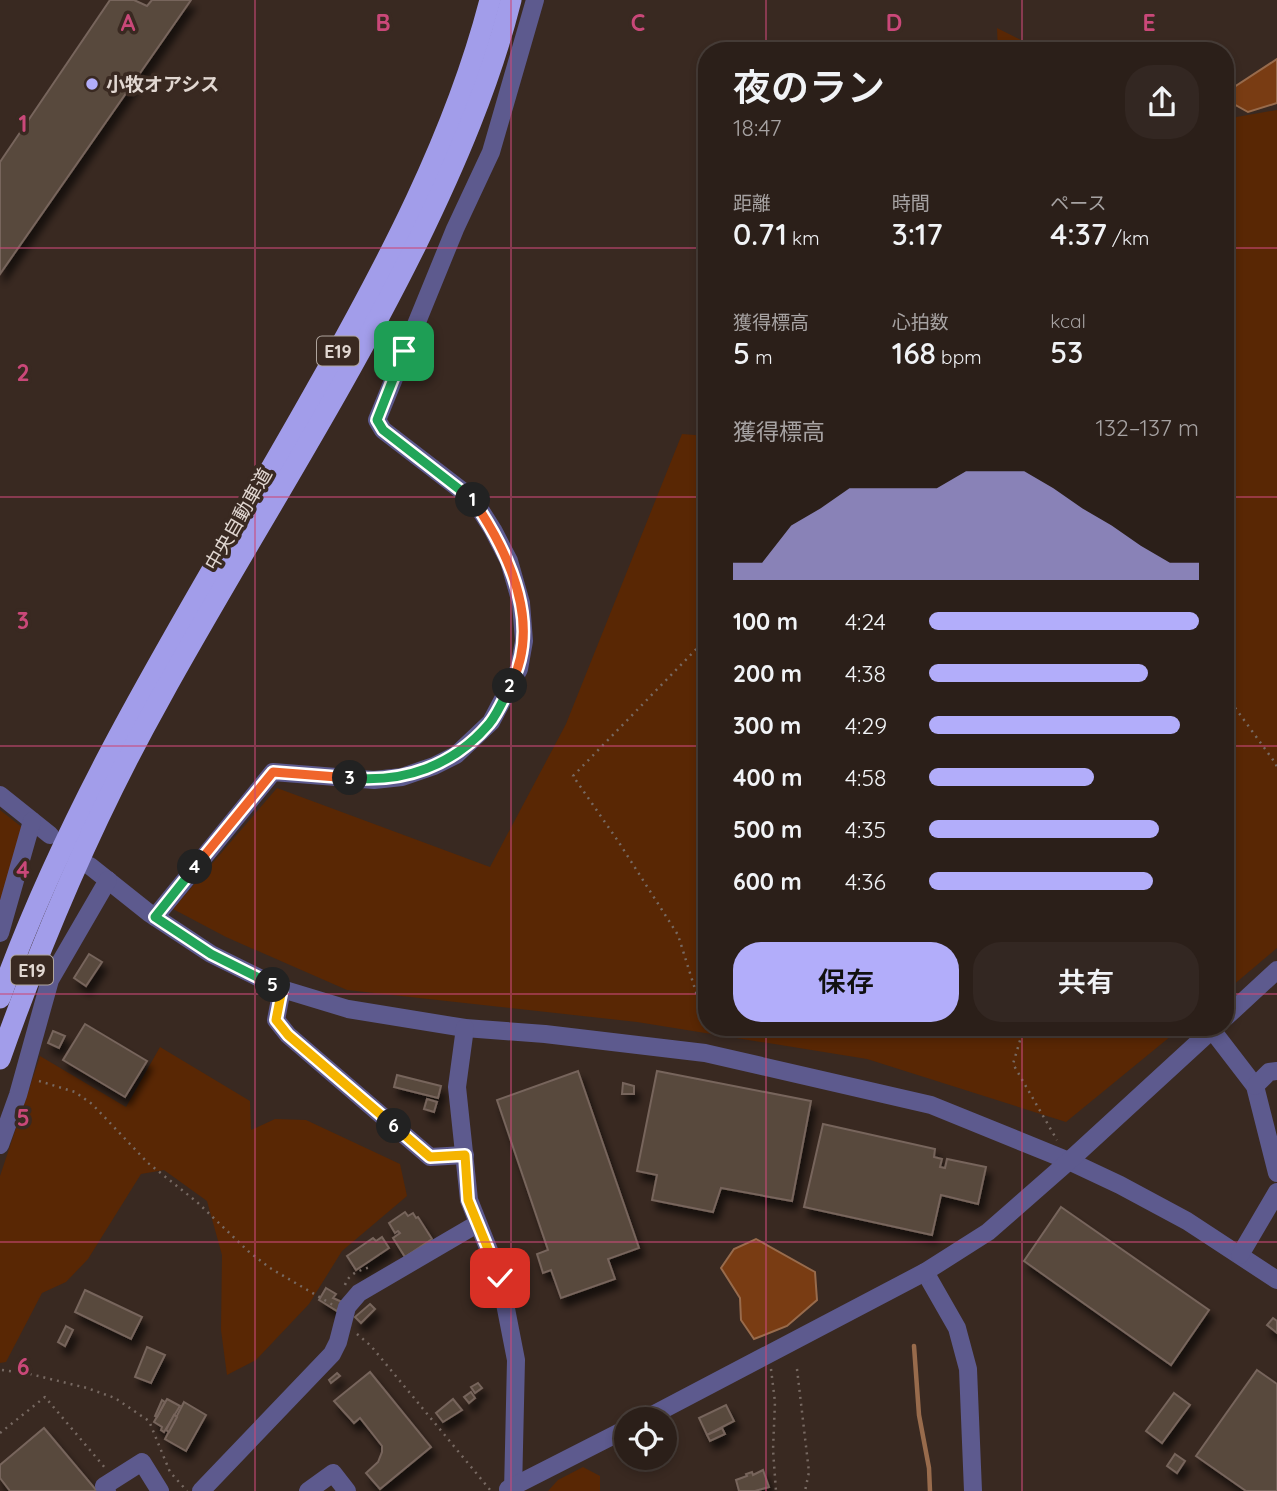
<!DOCTYPE html>
<html lang="ja">
<head>
<meta charset="utf-8">
<style>
	body { margin:0; font-family:Quicksand,"Noto Sans JP",sans-serif; background:#332722; color:#f1f3f6; height:100vh; display:flex; flex-direction:column; font-size:26px; white-space:nowrap }
	* { box-sizing:border-box; margin:0 }
	p { font-size:23px; color:#a6a2a2 }
	.icon { flex:none; width:38px; height:38px; fill:none; stroke:currentColor; stroke-width:2; stroke-linecap:round; stroke-linejoin:round }
	.map { position:relative; flex:1; overflow:hidden }
	.panel { position:absolute; left:698px; top:42px; width:536px; height:994px; display:flex; flex-direction:column; background:#2b1f19; border-radius:28px; box-shadow:0 4px 10px #0003,0 0 0 2px #473d38 }
	.panel>* { flex:none }
	.tools { position:absolute; left:614px; top:1407px; display:grid; gap:14px }
	.tools a { display:grid; place-items:center; width:63px; height:63px; border-radius:50%; background:#2b1f19; box-shadow:0 4px 10px #0003,0 0 0 2px #473d38; font-size:35px }
	.pin { position:absolute; display:grid; place-items:center; width:60px; height:60px; color:#fff; margin:-30px; border-radius:14px; box-shadow:0 4px 10px #0006 }
	.km { position:absolute; width:35px; height:35px; margin:-18px; border-radius:50%; background:#222; color:#fff; font-size:19px; line-height:35px; text-align:center }
	.round { display:grid; place-items:center; flex:none; width:74px; height:74px; border-radius:28px; background:#332722 }
	.summary { display:flex; align-items:center; justify-content:space-between; height:119px; padding:0 35px }
	h1 { font-size:38px; font-weight:600; line-height:52px }
	.figures { display:grid; grid-template-columns:repeat(3,1fr); gap:10px; height:119px; padding:7px 35px }
	.figures div { display:grid; align-content:center }
	.figures b { font-size:30px; font-weight:600 }
	.figures small { font-size:19px; font-weight:400 }
	.figures p { font-size:19px }
	.chart { height:196px; padding:14px 35px }
	.chart p { display:flex; justify-content:space-between }
	.chart svg { width:100%; height:126px; margin-top:7px; fill:#b2adfa; opacity:.7 }
	.action { display:flex; gap:14px; margin-top:auto; padding:14px 35px }
	.action a { flex:1; height:80px; border-radius:28px; background:#b2adfa; color:#111; font-size:28px; font-weight:600; line-height:80px; text-align:center }
	.action a+a { background:#332722; color:#f1f3f6 }
	ul { padding:0 35px; list-style:none; font-size:23px }
	li { display:grid; grid-template-columns:112px 84px 1fr; align-items:center; height:52px }
	li i { height:18px; border-radius:9px; background:#b2adfa }
	.map>svg:first-child { display:block }
	.green { fill:#592704 }
	.water { fill:#793c13; stroke:#986b4c; stroke-width:2 }
	.lines { fill:none; stroke-linecap:round; stroke-linejoin:round }
	.stream { stroke:#986b4c; stroke-width:4.5 }
	.building { fill:#58483e; stroke:#77655c; stroke-width:2; filter:url(#shadow) }
	.path { stroke:#776962; stroke-width:2.5; stroke-dasharray:2 5; stroke-linecap:butt }
	.minor { stroke:#5d5a8e; stroke-width:18 }
	.highway { stroke:#a29dea; stroke-width:21 }
	.split-1-casing { stroke:#fff; stroke-width:14 }
	.split-2-casing { stroke:#fff; stroke-width:14 }
	.split-3-casing { stroke:#fff; stroke-width:14 }
	.split-4-casing { stroke:#fff; stroke-width:14 }
	.split-5-casing { stroke:#fff; stroke-width:14 }
	.split-6-casing { stroke:#fff; stroke-width:14 }
	.split-7-casing { stroke:#fff; stroke-width:14 }
	.split-1 { stroke:#22a559; stroke-width:9 }
	.split-2 { stroke:#f0652b; stroke-width:9 }
	.split-3 { stroke:#22a559; stroke-width:9 }
	.split-4 { stroke:#f0652b; stroke-width:9 }
	.split-5 { stroke:#22a559; stroke-width:9 }
	.split-6 { stroke:#f5b400; stroke-width:9 }
	.split-7 { stroke:#f5b400; stroke-width:9 }
	.grid { fill:none; stroke:#ca4879; stroke-width:2; stroke-opacity:0.55 }
	.poi-dot { fill:#b2adfa; stroke:#392921; stroke-width:2.5 }
	.labels { text-anchor:middle; dominant-baseline:central; stroke-width:7; stroke-linejoin:round; paint-order:stroke }
	.shield { fill:#392921; stroke:#afa49d; stroke-width:2 }
	.shield-label { font-size:18px; font-weight:bold; fill:#e2d8d2 }
	.poi-label { font-size:19px; font-weight:bold; fill:#e2d8d2; stroke:#392921; text-anchor:start }
	.street-label { font-size:19px; fill:#e2d8d2; stroke:#392921 }
	.grid-label { font-size:23px; text-anchor:middle; font-weight:bold; fill:#ca4879; stroke:#392921; stroke-width:7; stroke-linejoin:round; paint-order:stroke }
</style>
</head>
<body>
<div class="map">
<svg width="1277" height="1491" viewBox="0 0 1277 1491">
	<defs>
		<filter id="shadow"><feDropShadow dx="4.5" dy="8" stdDeviation="3.5" flood-color="#0009"/></filter>
	</defs>
	<rect width="100%" height="100%" fill="#392921"/>
	<g class="green">
		<polygon points="997,28 1043,51 998,51"/>
		<polygon points="1277,110 1277,948 1225,992 1225,119"/>
		<polygon points="682,434 707,436 707,1027 1182,1027 1066,1122 867,1059 637,1022 347,990 226,937 173,909 277,788 490,867 566,724"/>
		<polygon points="0,810 23,828 0,918"/>
		<polygon points="160,1047 250,1101 251,1130 275,1119 306,1120 400,1164 407,1196 342,1251 309,1304 256,1360 227,1375 221,1330 222,1255 207,1201 164,1170 141,1174 88,1259 66,1282 42,1293 6,1362 0,1363 0,1176 40,1056 126,1107"/>
		<polygon points="583,1467 600,1476 600,1491 548,1491 558,1480"/>
	</g>
	<g class="water">
		<polygon points="1277,59 1277,103 1248,112 1232,103 1225,93"/>
		<polygon points="756,1239 815,1272 817,1300 787,1326 754,1339 741,1320 740,1298 721,1268 734,1249"/>
	</g>
	<g class="lines">
		<polyline class="stream" points="914,1346 919,1415 929,1468 930,1491"/>
	</g>
	<g class="building">
		<polygon points="110,0 134,0 147,6 152,0 191,0 0,274 0,162"/>
		<polygon points="89,954 102,962 86,986 74,978"/>
		<polygon points="85,1024 147,1061 125,1097 63,1060"/>
		<polygon points="53,1031 65,1036 59,1048 48,1043"/>
		<polygon points="578,1071 639,1248 608,1259 615,1279 561,1298 551,1270 543,1273 537,1254 548,1250 497,1100"/>
		<polygon points="657,1071 811,1101 792,1201 721,1188 713,1212 652,1200 657,1175 637,1171"/>
		<polygon points="397,1075 441,1086 438,1098 394,1087"/>
		<polygon points="623,1083 634,1086 634,1094 622,1094"/>
		<polygon points="427,1099 437,1102 434,1112 424,1109"/>
		<polygon points="823,1124 935,1149 934,1157 942,1159 940,1167 945,1168 947,1159 986,1167 978,1204 941,1195 932,1235 804,1207"/>
		<polygon points="1061,1207 1209,1310 1171,1365 1024,1261"/>
		<polygon points="405,1212 408,1216 413,1213 416,1218 418,1217 432,1239 405,1257 393,1238 400,1233 398,1231 395,1233 389,1223"/>
		<polygon points="382,1237 389,1248 356,1270 347,1256 373,1238 376,1241"/>
		<polygon points="326,1288 336,1294 333,1298 342,1302 337,1311 319,1300"/>
		<polygon points="85,1290 142,1317 131,1339 75,1312"/>
		<polygon points="370,1304 375,1309 361,1323 355,1317"/>
		<polygon points="1273,1318 1277,1321 1277,1333 1267,1325"/>
		<polygon points="66,1326 73,1330 65,1346 58,1342"/>
		<polygon points="147,1347 165,1355 151,1383 135,1377"/>
		<polygon points="1257,1370 1277,1384 1277,1491 1246,1491 1196,1456"/>
		<polygon points="370,1372 431,1447 380,1489 366,1473 378,1462 382,1452 382,1446 360,1418 354,1423 334,1401"/>
		<polygon points="337,1373 340,1376 331,1383 329,1380"/>
		<polygon points="478,1383 482,1388 475,1393 471,1387"/>
		<polygon points="471,1392 475,1398 469,1403 464,1397"/>
		<polygon points="1174,1393 1190,1405 1162,1443 1146,1431"/>
		<polygon points="167,1399 180,1406 164,1432 161,1430 162,1427 154,1422"/>
		<polygon points="453,1399 462,1410 443,1422 436,1413"/>
		<polygon points="162,1400 165,1402 157,1417 155,1416"/>
		<polygon points="184,1402 206,1415 186,1451 165,1439"/>
		<polygon points="726,1405 734,1421 707,1435 699,1418"/>
		<polygon points="174,1415 177,1417 169,1432 166,1430"/>
		<polygon points="44,1428 97,1491 10,1491 0,1478 0,1465"/>
		<polygon points="722,1428 725,1434 710,1441 707,1435"/>
		<polygon points="1175,1454 1185,1461 1177,1473 1167,1466"/>
		<polygon points="763,1470 769,1487 755,1491 739,1491 736,1480 747,1476 746,1474 752,1472 753,1475"/>
	</g>
	<g class="lines">
		<g class="path">
			<polyline points="1225,698 1236,709 1276,764 1277,770"/>
			<polyline points="707,1027 678,935 618,841 573,776 707,638"/>
			<polyline points="1024,1027 1013,1064 1057,1140"/>
			<polyline points="39,1081 75,1092 92,1104 148,1163 197,1202 248,1251 270,1268 333,1305"/>
			<path d="M345,1285C349,1273 359,1271 370,1267"/>
			<polyline points="357,1334 371,1346 491,1491"/>
			<polyline points="771,1369 775,1402 773,1450 776,1491"/>
			<polyline points="797,1369 809,1472 805,1491"/>
			<polyline points="2,1370 30,1374 87,1388 115,1398 149,1421 170,1472 187,1491"/>
			<polyline points="0,1433 45,1397 106,1469"/>
		</g>
		<g class="minor">
			<polyline points="0,795 50,835"/>
			<polyline points="90,866 149,913 211,954 282,989 348,1009 465,1028 545,1034 705,1053 931,1105 1069,1161 1120,1185 1187,1221 1277,1280"/>
			<polyline points="155,917 273,772 374,780 402,777 434,766 456,755 491,722 519,669 524,641 521,603 509,561 493,530 474,500 383,430 377,420 455,229 491,152 535,0"/>
			<polyline points="0,933 32,821"/>
			<polyline points="282,989 276,1020 288,1035 430,1157 465,1155"/>
			<polyline points="1225,1018 1277,970"/>
			<polyline points="465,1028 457,1087 469,1200 500,1278 516,1360 513,1491"/>
			<polyline points="1212,1030 1255,1086 1277,1173"/>
			<polyline points="1255,1086 1269,1072 1277,1071"/>
			<polyline points="0,1145 18,1095 50,980 108,880"/>
			<polyline points="1240,1255 1277,1192"/>
			<polyline points="925,1272 957,1328 968,1369 973,1491"/>
			<polyline points="645,1419 925,1272 988,1232 1069,1161 1215,1027"/>
			<polyline points="508,1489 626,1429"/>
			<polyline points="107,1491 104,1486 142,1462 160,1491"/>
			<polyline points="201,1491 332,1354 338,1342 347,1307 359,1293 477,1224"/>
			<polyline points="308,1491 333,1473 347,1491"/>
		</g>
		<g class="highway">
			<path d="M0,998C78,780 205,588 317,388C386,266 455,136 490,0"/>
			<path d="M0,1059C44,934 96,813 161,697C245,545 340,399 417,243C455,165 490,84 511,0"/>
		</g>
	</g>
	<g class="lines">
		<defs>
			<polyline id="split-1" points="404,351 377,420 383,430 473,500"/>
			<path id="split-2" d="M473,500C509,553 543,624 510,686"/>
			<path id="split-3" d="M350,778C404,783 453,766 489,724C498,713 504,698 510,686"/>
			<polyline id="split-4" points="195,867 273,772 350,778"/>
			<polyline id="split-5" points="195,867 155,917 211,954 273,985"/>
			<polyline id="split-6" points="273,985 282,989 276,1020 288,1035 394,1126"/>
			<polyline id="split-7" points="394,1126 430,1157 465,1155 468,1200 500,1278"/>
		</defs>
		<use href="#split-1" class="split-1-casing"/>
		<use href="#split-2" class="split-2-casing"/>
		<use href="#split-3" class="split-3-casing"/>
		<use href="#split-4" class="split-4-casing"/>
		<use href="#split-5" class="split-5-casing"/>
		<use href="#split-6" class="split-6-casing"/>
		<use href="#split-7" class="split-7-casing"/>
		<use href="#split-1" class="split-1"/>
		<use href="#split-2" class="split-2"/>
		<use href="#split-3" class="split-3"/>
		<use href="#split-4" class="split-4"/>
		<use href="#split-5" class="split-5"/>
		<use href="#split-6" class="split-6"/>
		<use href="#split-7" class="split-7"/>
	</g>
	<path class="grid" d="M255,0V1491M511,0V1491M766,0V51M1022,0V51M0,248H707M1225,248H1277M0,497H707M1225,497H1277M0,746H707M1225,746H1277M0,994H707M1225,994H1277M766,1027V1491M1022,1027V1491M0,1242H1277"/>
	<circle class="poi-dot" cx="92" cy="84" r="7"/>
	<g class="labels">
		<g class="shield">
			<rect x="317" y="336.5" width="42" height="29" rx="5"/>
			<rect x="11" y="955.5" width="42" height="29" rx="5"/>
		</g>
		<g class="shield-label">
			<text x="338" y="351">E19</text>
			<text x="32" y="970">E19</text>
		</g>
		<g class="poi-label">
			<text x="106" y="84">小牧オアシス</text>
		</g>
		<g class="street-label">
			<text transform="translate(238 519) rotate(-60)">中央自動車道</text>
		</g>
	</g>
	<g class="grid-label">
		<text x="128" y="31">A</text>
		<text x="383" y="31">B</text>
		<text x="638" y="31">C</text>
		<text x="894" y="31">D</text>
		<text x="1149" y="31">E</text>
		<text x="23" y="132">1</text>
		<text x="23" y="381">2</text>
		<text x="23" y="629">3</text>
		<text x="23" y="878">4</text>
		<text x="23" y="1126">5</text>
		<text x="23" y="1375">6</text>
	</g>
</svg>
<div class="tools">
<a><svg class="icon" aria-label="locate" viewBox="0 0 24 24"><circle cx="12" cy="12" r="6"/><path d="M12 2v4M12 18v4M2 12h4M18 12h4"/></svg></a>
</div>
<div class="pin" style="left:404px;top:351px;background:#1e9e55"><svg class="icon" aria-label="arrive" viewBox="0 0 24 24"><path d="M6 21V4h12l-3 4 3 4H6"/></svg></div>
<div class="pin" style="left:500px;top:1278px;background:#d93025"><svg class="icon" aria-label="check" viewBox="0 0 24 24"><path d="M5 12l5 5 9-10"/></svg></div>
<b class="km" style="left:473px;top:500px">1</b>
<b class="km" style="left:510px;top:686px">2</b>
<b class="km" style="left:350px;top:778px">3</b>
<b class="km" style="left:195px;top:867px">4</b>
<b class="km" style="left:273px;top:985px">5</b>
<b class="km" style="left:394px;top:1126px">6</b>
<section class="panel">
<div class="summary"><div><h1>夜のラン</h1><p>18:47</p></div><a class="round"><svg class="icon" aria-label="share" viewBox="0 0 24 24"><path d="M12 15V3M7 8l5-5 5 5M5 13v7h14v-7"/></svg></a></div>
<div class="figures">
<div><p>距離</p><b>0.71<small> km</small></b></div>
<div><p>時間</p><b>3:17</b></div>
<div><p>ペース</p><b>4:37<small> /km</small></b></div>
</div>
<div class="figures">
<div><p>獲得標高</p><b>5<small> m</small></b></div>
<div><p>心拍数</p><b>168<small> bpm</small></b></div>
<div><p>kcal</p><b>53</b></div>
</div>
<div class="chart"><p><span>獲得標高</span>132–137 m</p>
<svg viewBox="0 0 160 44" preserveAspectRatio="none"><path d="M0 44V38L10 38L20 25L30 19L40 12L50 12L60 12L70 12L80 6L90 6L100 6L110 12L120 19L130 25L140 32L150 38L160 38V44z"/></svg>
</div>
<ul>
<li><b>100 m</b>4:24<i style="width:100%"></i></li>
<li><b>200 m</b>4:38<i style="width:81%"></i></li>
<li><b>300 m</b>4:29<i style="width:93%"></i></li>
<li><b>400 m</b>4:58<i style="width:61%"></i></li>
<li><b>500 m</b>4:35<i style="width:85%"></i></li>
<li><b>600 m</b>4:36<i style="width:83%"></i></li>
</ul>
<div class="action"><a>保存</a><a>共有</a></div>
</section>
</div>
</body>
</html>
